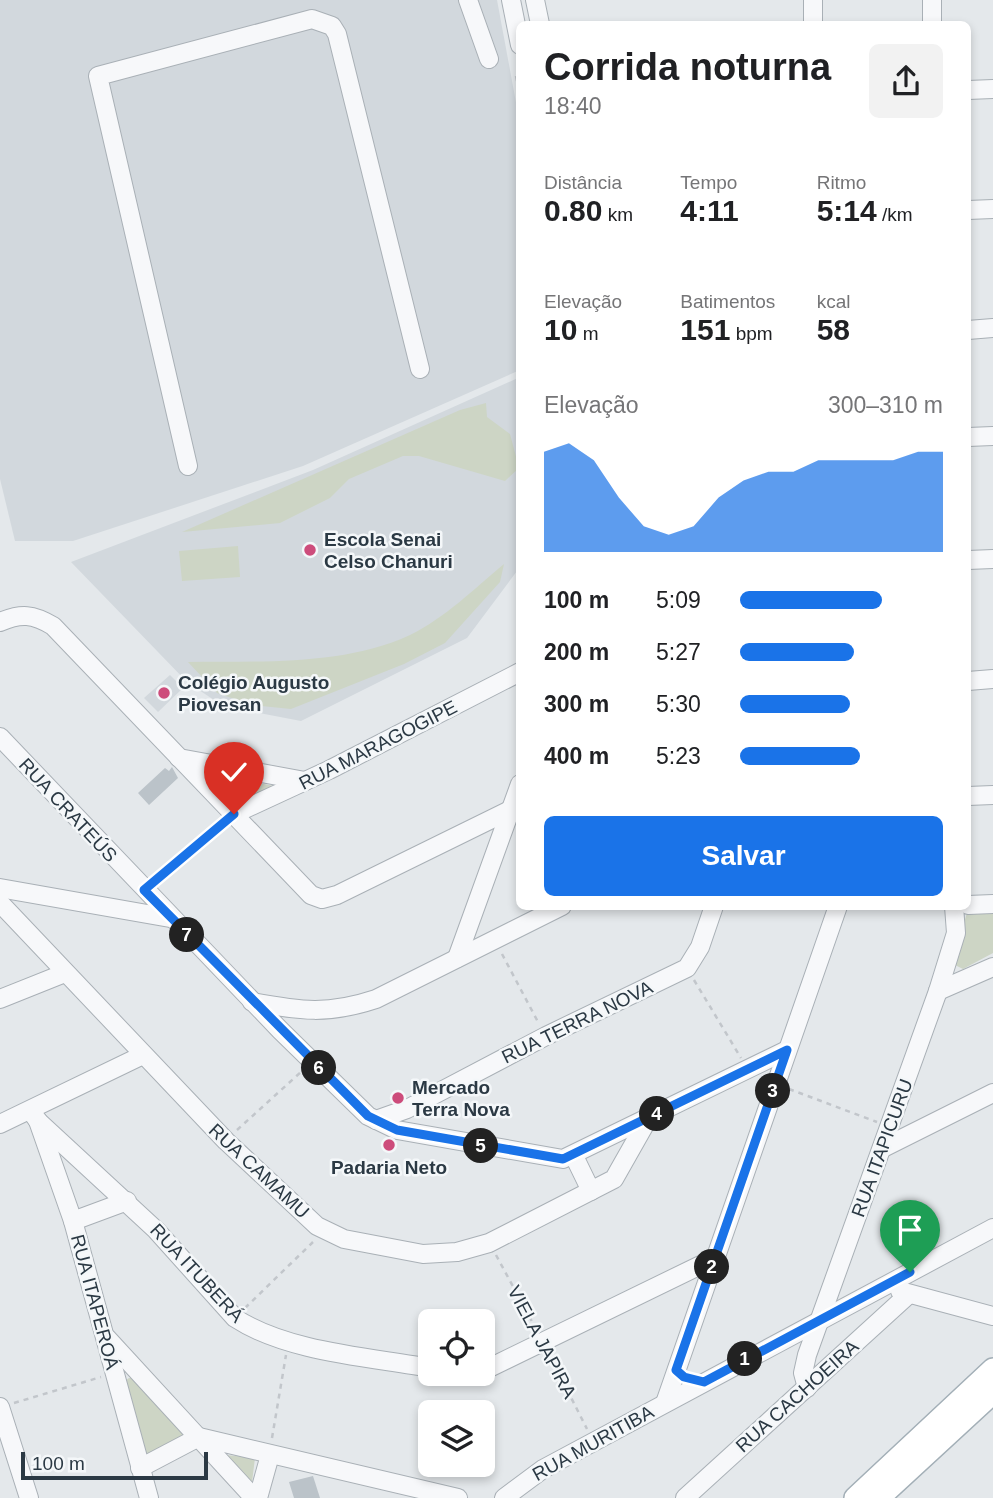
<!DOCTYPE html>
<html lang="pt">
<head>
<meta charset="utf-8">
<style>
	body { margin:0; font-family:Helvetica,sans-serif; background:#f2f2f2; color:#202124; height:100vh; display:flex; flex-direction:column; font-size:26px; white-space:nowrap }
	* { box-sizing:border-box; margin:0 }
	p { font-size:23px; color:#757577 }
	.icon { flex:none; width:38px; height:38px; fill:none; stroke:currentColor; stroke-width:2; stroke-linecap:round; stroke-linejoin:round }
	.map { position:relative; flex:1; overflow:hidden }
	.sheet { position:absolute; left:516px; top:21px; width:455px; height:889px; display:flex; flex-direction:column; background:#fff; border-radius:10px; box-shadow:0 4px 10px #0003 }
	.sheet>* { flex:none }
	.fabs { position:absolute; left:418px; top:1309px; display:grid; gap:14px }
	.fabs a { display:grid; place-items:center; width:77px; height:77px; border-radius:10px; background:#fff; box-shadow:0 4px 10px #0003; font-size:35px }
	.scale { position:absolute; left:21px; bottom:18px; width:187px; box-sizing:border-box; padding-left:7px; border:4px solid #2b3944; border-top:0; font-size:19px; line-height:24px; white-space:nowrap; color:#2b3944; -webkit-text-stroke:5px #f4f7f9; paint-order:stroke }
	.pin { position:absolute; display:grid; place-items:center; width:60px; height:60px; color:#fff; margin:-72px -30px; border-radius:50% 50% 50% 0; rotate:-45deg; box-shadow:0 0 7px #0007 }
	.pin .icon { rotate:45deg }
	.km { position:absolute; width:35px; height:35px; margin:-18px; border-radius:50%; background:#222; color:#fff; font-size:19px; line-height:35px; text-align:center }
	.round { display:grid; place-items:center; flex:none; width:74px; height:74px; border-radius:10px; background:#f2f2f2 }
	.summary { display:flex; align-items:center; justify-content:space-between; height:119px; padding:0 28px }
	h1 { font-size:38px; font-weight:700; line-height:52px }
	.stats { display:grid; grid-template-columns:repeat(3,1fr); gap:10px; height:119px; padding:7px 28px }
	.stats div { display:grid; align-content:center }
	.stats b { font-size:30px; font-weight:700 }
	.stats small { font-size:19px; font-weight:400 }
	.stats p { font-size:19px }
	.chart { height:196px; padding:14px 28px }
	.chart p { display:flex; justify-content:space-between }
	.chart svg { width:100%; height:126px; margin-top:7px; fill:#1a73e8; opacity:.7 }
	.cta { display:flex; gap:14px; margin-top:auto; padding:14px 28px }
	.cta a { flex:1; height:80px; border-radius:10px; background:#1a73e8; color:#fff; font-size:28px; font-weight:700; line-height:80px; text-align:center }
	ul { padding:0 28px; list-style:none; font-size:23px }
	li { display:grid; grid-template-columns:112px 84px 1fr; align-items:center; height:52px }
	li i { height:18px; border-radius:9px; background:#1a73e8 }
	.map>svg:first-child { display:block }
	.built { fill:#d2d8dd }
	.green { fill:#cdd5c5 }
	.building { fill:#bbc3c9 }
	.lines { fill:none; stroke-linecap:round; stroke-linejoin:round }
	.minor-casing { stroke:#a9b0b6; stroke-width:20 }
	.major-casing { stroke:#a3afb7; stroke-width:24 }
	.path { stroke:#c2c6cb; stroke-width:2.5; stroke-dasharray:5 5; stroke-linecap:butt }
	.minor { stroke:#f7f8fa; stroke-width:18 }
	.major { stroke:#fff; stroke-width:21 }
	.route-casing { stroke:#fff; stroke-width:14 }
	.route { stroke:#1a73e8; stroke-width:9 }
	.poi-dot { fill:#cd4c7b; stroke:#f4f7f9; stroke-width:2.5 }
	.labels { text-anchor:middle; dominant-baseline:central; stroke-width:5; stroke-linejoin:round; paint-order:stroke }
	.poi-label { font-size:19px; font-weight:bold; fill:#2b3944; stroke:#f4f7f9; text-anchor:start }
	.street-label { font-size:19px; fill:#2b3944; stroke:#f4f7f9 }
</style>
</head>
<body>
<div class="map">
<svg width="993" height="1498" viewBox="0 0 993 1498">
	<rect width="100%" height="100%" fill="#e4e8eb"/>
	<g class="built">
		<polygon points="0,0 497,0 520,124 520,370 303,466 73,541 15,541 0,479"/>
		<polygon points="520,377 520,567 467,638 301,721 223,706 187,682 71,562 313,470"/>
		<polygon points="170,675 183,688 158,712 144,698"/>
	</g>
	<g class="green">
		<polygon points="486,403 487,417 510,434 519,468 505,481 419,456 403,456 349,479 330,498 280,523 182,532 460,410"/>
		<polygon points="238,546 240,577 182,581 179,551"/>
		<path d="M504,564L500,582L445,643L404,664L291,709L252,705L217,693L188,662C260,661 343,666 410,635C445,618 475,588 504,564Z"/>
		<polygon points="200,771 274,786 238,805"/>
		<polygon points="993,911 993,953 963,969 955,965 953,957 967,913"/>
		<polygon points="129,1378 134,1378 186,1433 147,1456 142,1453 122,1383"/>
		<polygon points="226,1455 255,1458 252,1482"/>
	</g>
	<g class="building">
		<polygon points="172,767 178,778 149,805 138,793 165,768 169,771"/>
		<polygon points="313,1476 320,1498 294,1498 289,1482"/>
	</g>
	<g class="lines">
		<defs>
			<g id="minor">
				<polyline points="468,0 489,59"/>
				<polyline points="511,0 520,45"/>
				<polyline points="535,0 540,24"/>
				<polyline points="813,0 813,24"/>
				<polyline points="932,0 932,24"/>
				<polyline points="968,90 993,89"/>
				<polyline points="968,210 993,209"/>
				<polyline points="968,330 993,328"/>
				<polyline points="968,437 993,436"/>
				<polyline points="188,466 98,76 312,19 332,26 337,34 420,369"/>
				<polyline points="968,560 993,559"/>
				<path d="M0,622C21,613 33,614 53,626L311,895L322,899L337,895L512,809"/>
				<polyline points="968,681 993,679"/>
				<polyline points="0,737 280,1030 368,1116 397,1130 563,1159 787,1050"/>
				<polyline points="179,758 305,781"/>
				<polyline points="968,796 993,795"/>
				<polyline points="234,814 329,770 520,672"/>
				<polyline points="0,888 170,918"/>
				<polyline points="0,903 226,1141 317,1226 344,1239 423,1254 457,1252 489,1243 614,1179 648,1119"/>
				<polyline points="968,905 993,904"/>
				<polyline points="457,958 520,784"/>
				<polyline points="938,991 993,967"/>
				<polyline points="0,999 65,973"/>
				<path d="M252,1002C301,1011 328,1015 376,999L562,906"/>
				<polyline points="31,1111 38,1121 73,1221 149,1498"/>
				<polyline points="376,1120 407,1109 546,1036 687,968 700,947 714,906"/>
				<path d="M38,1121L156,1230L235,1318C287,1352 369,1357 430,1368"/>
				<polyline points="0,1124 143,1055"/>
				<polyline points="883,1148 993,1093"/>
				<polyline points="574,1156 591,1191"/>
				<polyline points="73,1221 127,1201"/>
				<polyline points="900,1291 993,1316"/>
				<polyline points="107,1338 254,1498"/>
				<polyline points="483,1371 715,1258"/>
				<polyline points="460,1374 469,1374"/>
				<polyline points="807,1388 803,1373 807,1355 938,991 956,933 954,906"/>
				<polyline points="665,1403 838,906"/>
				<polyline points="0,1407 29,1498"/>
				<polyline points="140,1468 199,1437 458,1498"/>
				<polyline points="258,1498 270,1455"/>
				<polyline points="504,1498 543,1469 993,1228"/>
				<polyline points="685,1498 909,1294"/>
			</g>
			<g id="major">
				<polyline points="855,1498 993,1369"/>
				<polyline points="879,1498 993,1393"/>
			</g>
		</defs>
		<use href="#minor" class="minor-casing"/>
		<use href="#major" class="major-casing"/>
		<g class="path">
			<polyline points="516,76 520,95"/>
			<polyline points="156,880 224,823"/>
			<polyline points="502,954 538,1022"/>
			<polyline points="694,980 741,1058"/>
			<polyline points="789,1089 877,1122"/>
			<polyline points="237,1130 302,1071"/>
			<polyline points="496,1255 536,1329"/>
			<polyline points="245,1308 313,1242"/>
			<polyline points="549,1354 587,1429"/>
			<polyline points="14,1403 101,1377"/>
			<polyline points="272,1438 286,1355"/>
		</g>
		<use href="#minor" class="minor"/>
		<use href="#major" class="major"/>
	</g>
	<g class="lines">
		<defs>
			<polyline id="route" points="234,814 144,890 368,1116 397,1130 563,1159 787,1050 676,1370 684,1377 704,1382 910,1272"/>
		</defs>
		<use href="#route" class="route-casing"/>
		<use href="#route" class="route"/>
	</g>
	<g class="poi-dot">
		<circle cx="310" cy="550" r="7"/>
		<circle cx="164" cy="693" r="7"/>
		<circle cx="398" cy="1098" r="7"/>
		<circle cx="389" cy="1145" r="7"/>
	</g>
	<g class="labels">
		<g class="poi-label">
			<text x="324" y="539">Escola Senai<tspan x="324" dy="22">Celso Chanuri</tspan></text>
			<text x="178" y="682">Colégio Augusto<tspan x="178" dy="22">Piovesan</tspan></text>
			<text x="412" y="1087">Mercado<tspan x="412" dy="22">Terra Nova</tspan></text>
			<text x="389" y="1167" text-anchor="middle">Padaria Neto</text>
		</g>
		<g class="street-label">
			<text transform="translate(378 745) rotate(-27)">RUA MARAGOGIPE</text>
			<text transform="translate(68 810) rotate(47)">RUA CRATEÚS</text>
			<text transform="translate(577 1022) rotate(-26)">RUA TERRA NOVA</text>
			<text transform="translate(882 1148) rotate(-70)">RUA ITAPICURU</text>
			<text transform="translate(259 1171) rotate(43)">RUA CAMAMU</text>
			<text transform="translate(197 1273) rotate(47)">RUA ITUBERÁ</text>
			<text transform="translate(95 1302) rotate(75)">RUA ITAPEROÁ</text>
			<text transform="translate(542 1342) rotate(62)">VIELA JAPIRA</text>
			<text transform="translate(797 1396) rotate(-42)">RUA CACHOEIRA</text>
			<text transform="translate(593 1443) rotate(-29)">RUA MURITIBA</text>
		</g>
	</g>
</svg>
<div class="fabs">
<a><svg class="icon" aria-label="locate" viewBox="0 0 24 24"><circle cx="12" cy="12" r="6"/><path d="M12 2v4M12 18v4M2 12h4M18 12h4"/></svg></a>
<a><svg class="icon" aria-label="layers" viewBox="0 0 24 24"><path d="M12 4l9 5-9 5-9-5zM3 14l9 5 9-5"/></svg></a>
</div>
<div class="scale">100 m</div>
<div class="pin" style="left:910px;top:1272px;background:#1e9e55"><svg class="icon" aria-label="arrive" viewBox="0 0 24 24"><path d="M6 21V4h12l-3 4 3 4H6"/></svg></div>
<div class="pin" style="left:234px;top:814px;background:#d93025"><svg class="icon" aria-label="check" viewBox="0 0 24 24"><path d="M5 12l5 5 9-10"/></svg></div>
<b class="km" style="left:745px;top:1359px">1</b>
<b class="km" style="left:712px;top:1267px">2</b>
<b class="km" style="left:773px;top:1091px">3</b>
<b class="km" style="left:657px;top:1114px">4</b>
<b class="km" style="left:481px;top:1146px">5</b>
<b class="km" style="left:319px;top:1068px">6</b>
<b class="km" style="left:187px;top:935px">7</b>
<section class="sheet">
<div class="summary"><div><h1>Corrida noturna</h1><p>18:40</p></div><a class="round"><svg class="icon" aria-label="share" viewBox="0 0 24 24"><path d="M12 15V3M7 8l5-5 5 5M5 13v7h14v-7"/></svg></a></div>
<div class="stats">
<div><p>Distância</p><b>0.80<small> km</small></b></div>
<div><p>Tempo</p><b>4:11</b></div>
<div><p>Ritmo</p><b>5:14<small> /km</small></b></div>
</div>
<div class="stats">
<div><p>Elevação</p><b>10<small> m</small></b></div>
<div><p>Batimentos</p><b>151<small> bpm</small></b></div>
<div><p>kcal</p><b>58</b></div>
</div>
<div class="chart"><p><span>Elevação</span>300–310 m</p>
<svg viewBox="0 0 160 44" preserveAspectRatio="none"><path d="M0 44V9L10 6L20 12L30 25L40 35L50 38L60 35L70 25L80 19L90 16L100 16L110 12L120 12L130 12L140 12L150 9L160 9V44z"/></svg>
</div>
<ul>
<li><b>100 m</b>5:09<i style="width:70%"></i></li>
<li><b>200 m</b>5:27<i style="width:56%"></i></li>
<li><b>300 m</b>5:30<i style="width:54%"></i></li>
<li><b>400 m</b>5:23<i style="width:59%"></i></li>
</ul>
<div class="cta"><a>Salvar</a></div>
</section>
</div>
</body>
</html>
